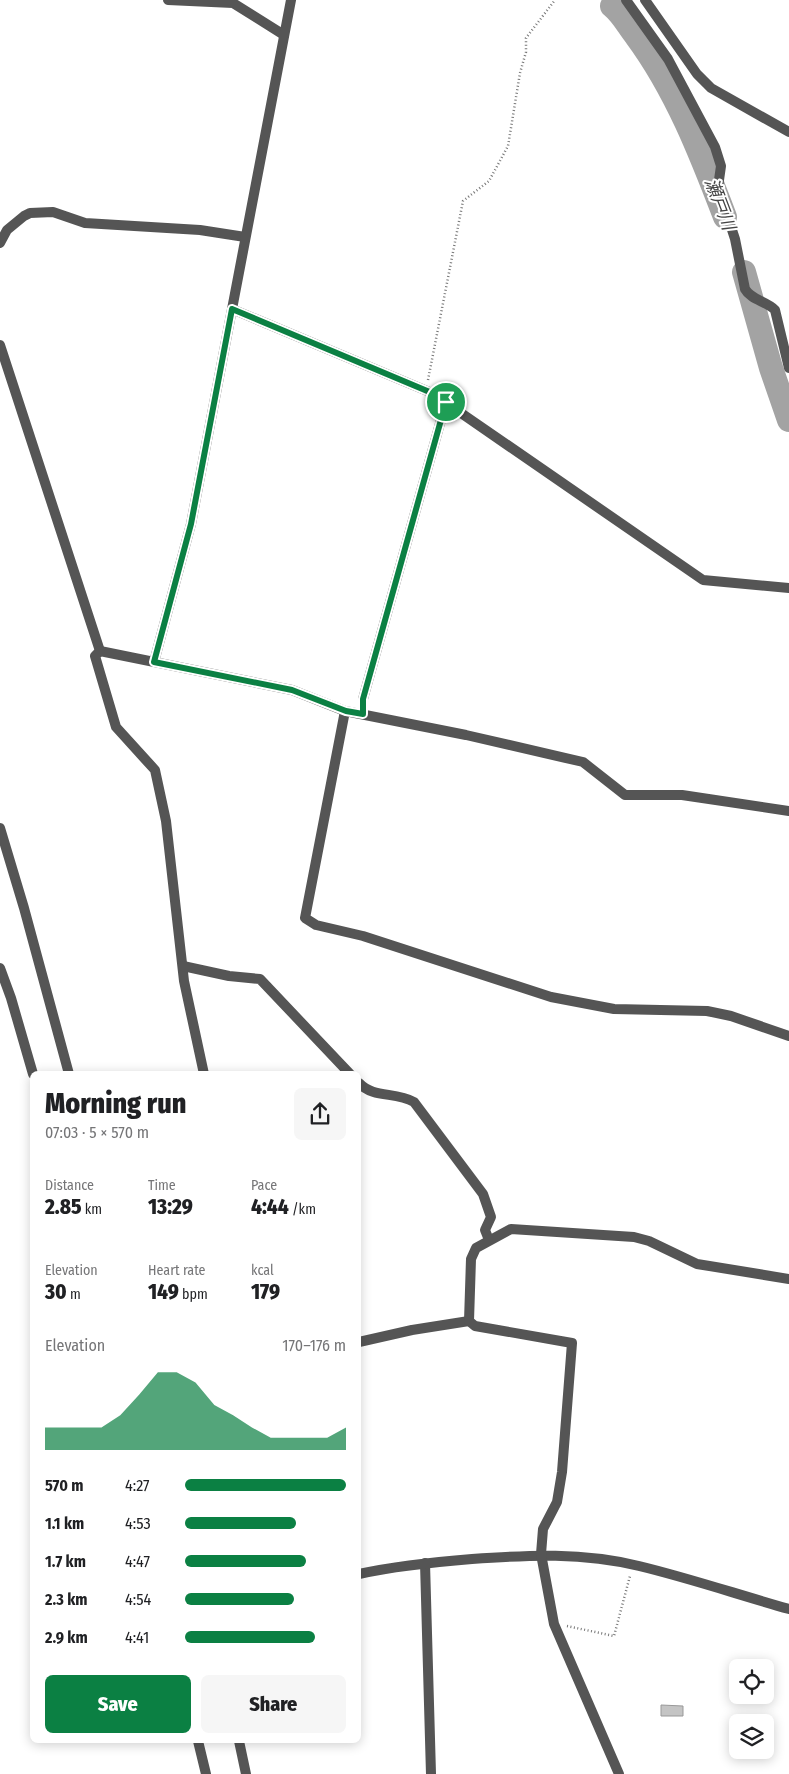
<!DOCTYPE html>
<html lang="en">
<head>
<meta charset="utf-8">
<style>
	body { margin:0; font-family:"Fira Sans Condensed","Noto Sans JP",sans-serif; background:#f6f6f6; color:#202124; height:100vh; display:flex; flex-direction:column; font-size:19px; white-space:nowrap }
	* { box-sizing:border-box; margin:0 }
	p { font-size:16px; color:#757577 }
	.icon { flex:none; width:28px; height:28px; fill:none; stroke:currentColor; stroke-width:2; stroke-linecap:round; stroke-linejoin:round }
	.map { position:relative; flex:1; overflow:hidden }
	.sheet { position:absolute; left:30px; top:1071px; width:331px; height:672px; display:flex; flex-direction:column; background:#fff; border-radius:8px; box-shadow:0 2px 12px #0003 }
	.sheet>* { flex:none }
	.fabs { position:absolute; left:729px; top:1659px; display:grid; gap:10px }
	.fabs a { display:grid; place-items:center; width:45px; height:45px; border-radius:8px; background:#fff; box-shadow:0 2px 12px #0003; font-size:25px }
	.pin { position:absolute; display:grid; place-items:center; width:42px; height:42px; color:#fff; margin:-21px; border:2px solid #fff; border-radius:50%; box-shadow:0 1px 5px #0007 }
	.round { display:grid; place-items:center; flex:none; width:52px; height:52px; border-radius:8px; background:#f6f6f6 }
	.head { display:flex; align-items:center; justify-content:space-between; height:85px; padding:0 15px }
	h1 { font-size:28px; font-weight:800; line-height:38px }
	.metrics { display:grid; grid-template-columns:repeat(3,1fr); gap:8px; height:85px; padding:5px 15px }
	.metrics div { display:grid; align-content:center }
	.metrics b { font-size:21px; font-weight:800 }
	.metrics small { font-size:14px; font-weight:400 }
	.metrics p { font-size:14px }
	.chart { height:140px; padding:10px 15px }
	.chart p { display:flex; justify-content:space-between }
	.chart svg { width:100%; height:90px; margin-top:5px; fill:#0b8043; opacity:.7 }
	.button { display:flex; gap:10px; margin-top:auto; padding:10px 15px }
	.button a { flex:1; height:58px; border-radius:8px; background:#0b8043; color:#fff; font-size:20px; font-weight:800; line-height:58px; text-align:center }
	.button a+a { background:#f6f6f6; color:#202124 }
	ul { padding:0 15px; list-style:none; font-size:16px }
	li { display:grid; grid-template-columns:80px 60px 1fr; align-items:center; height:38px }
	li i { height:12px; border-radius:6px; background:#0b8043 }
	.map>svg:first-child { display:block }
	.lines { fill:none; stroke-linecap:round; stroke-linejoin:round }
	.river { stroke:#a3a3a3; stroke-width:24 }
	.building { fill:#c4c4c4; stroke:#999 }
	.path { stroke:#777; stroke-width:2.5; stroke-dasharray:1 2.5; stroke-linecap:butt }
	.minor { stroke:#555; stroke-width:10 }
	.route-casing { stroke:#fff; stroke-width:10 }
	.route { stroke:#0b8043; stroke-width:6 }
	.labels { text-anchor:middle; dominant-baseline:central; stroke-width:4; stroke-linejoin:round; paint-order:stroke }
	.water-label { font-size:18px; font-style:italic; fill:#444; stroke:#fff }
</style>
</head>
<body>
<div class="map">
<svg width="789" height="1774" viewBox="0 0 789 1774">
	<rect width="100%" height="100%" fill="#fff"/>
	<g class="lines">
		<g class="river">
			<path d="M612,6C622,14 628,26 636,36C676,90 701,154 725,217"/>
			<polyline points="744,272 771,368 789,420"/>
		</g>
	</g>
	<polygon class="building" points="661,1705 683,1706 683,1716 661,1716"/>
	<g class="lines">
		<g class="path">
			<polyline points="428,380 463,201 489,181 508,146 520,73 526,52 526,38 555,0"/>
			<polyline points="567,1626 614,1636 630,1576"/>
		</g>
		<g class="minor">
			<polyline points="168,0 233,3 284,35"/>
			<path d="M626,0L668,59L715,147L721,166L718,187L735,239L745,289C751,300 766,301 775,310L789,368"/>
			<polyline points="645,0 697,74 711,88 789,132"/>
			<polyline points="0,243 7,230 24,216 30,213 53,212 85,223 200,230 245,237"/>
			<polyline points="232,309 432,393 703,580 789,588"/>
			<polyline points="0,345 100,651"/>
			<polyline points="100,651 292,690 345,711 466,735 583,762 625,795 682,795 789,811"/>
			<polyline points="100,651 95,656 116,727 155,770 166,821 184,981 204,1074"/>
			<polyline points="154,662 191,524 291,0"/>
			<polyline points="345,711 305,918 316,925 363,936 551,997 614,1009 707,1011 731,1016 789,1036"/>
			<polyline points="363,714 363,699 446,402"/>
			<polyline points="0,828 24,908 69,1074"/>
			<polyline points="183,966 229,976 260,979 350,1074"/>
			<polyline points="0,968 11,998 33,1074"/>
			<path d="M359,1083C374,1099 395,1091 414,1102L483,1194L491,1217L485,1230L489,1240"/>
			<polyline points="359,1342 412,1330 469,1321"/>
			<polyline points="425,1563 431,1774"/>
			<path d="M359,1574C396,1566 434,1562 472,1559C529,1555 582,1552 639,1566C689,1578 739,1595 789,1609"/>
			<polyline points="198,1741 206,1774"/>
			<polyline points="239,1741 246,1774"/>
			<polyline points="619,1774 554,1624 541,1554 543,1529 557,1502 562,1472 572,1343 475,1326 469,1321 471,1259 476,1248 511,1229 634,1237 649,1241 697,1264 789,1279"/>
		</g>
	</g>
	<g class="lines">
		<defs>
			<polygon id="route" points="232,309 432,393 446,402 363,699 363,714 346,711 292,690 154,662 191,524"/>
		</defs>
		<use href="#route" class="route-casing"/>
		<use href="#route" class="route"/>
	</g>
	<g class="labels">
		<g class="water-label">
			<text transform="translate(720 204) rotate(69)">瀬戸川</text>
		</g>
	</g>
</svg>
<div class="fabs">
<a><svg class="icon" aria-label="locate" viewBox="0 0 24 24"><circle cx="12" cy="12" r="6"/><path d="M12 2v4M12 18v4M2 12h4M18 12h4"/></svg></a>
<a><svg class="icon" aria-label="layers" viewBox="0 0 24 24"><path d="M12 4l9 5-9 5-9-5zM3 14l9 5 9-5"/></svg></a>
</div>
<div class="pin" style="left:446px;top:402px;background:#1e9e55"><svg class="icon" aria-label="arrive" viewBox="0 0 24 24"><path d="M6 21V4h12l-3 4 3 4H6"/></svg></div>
<section class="sheet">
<div class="head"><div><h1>Morning run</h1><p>07:03 · 5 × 570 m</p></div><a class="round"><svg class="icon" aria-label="share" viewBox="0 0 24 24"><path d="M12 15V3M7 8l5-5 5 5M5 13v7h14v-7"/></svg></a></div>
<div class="metrics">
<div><p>Distance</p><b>2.85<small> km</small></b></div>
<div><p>Time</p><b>13:29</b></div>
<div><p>Pace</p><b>4:44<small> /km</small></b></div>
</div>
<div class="metrics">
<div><p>Elevation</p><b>30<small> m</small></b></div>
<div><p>Heart rate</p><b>149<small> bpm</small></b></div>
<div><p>kcal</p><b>179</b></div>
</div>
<div class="chart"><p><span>Elevation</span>170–176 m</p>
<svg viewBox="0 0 160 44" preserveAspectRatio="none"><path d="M0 44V33L10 33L20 33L30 33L40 27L50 17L60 6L70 6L80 11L90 22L100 27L110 33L120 38L130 38L140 38L150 38L160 33V44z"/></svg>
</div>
<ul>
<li><b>570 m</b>4:27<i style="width:100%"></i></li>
<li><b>1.1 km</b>4:53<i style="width:69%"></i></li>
<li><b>1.7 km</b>4:47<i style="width:75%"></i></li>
<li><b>2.3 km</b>4:54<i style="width:68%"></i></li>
<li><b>2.9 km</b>4:41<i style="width:81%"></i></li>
</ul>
<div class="button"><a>Save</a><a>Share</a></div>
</section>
</div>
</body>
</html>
